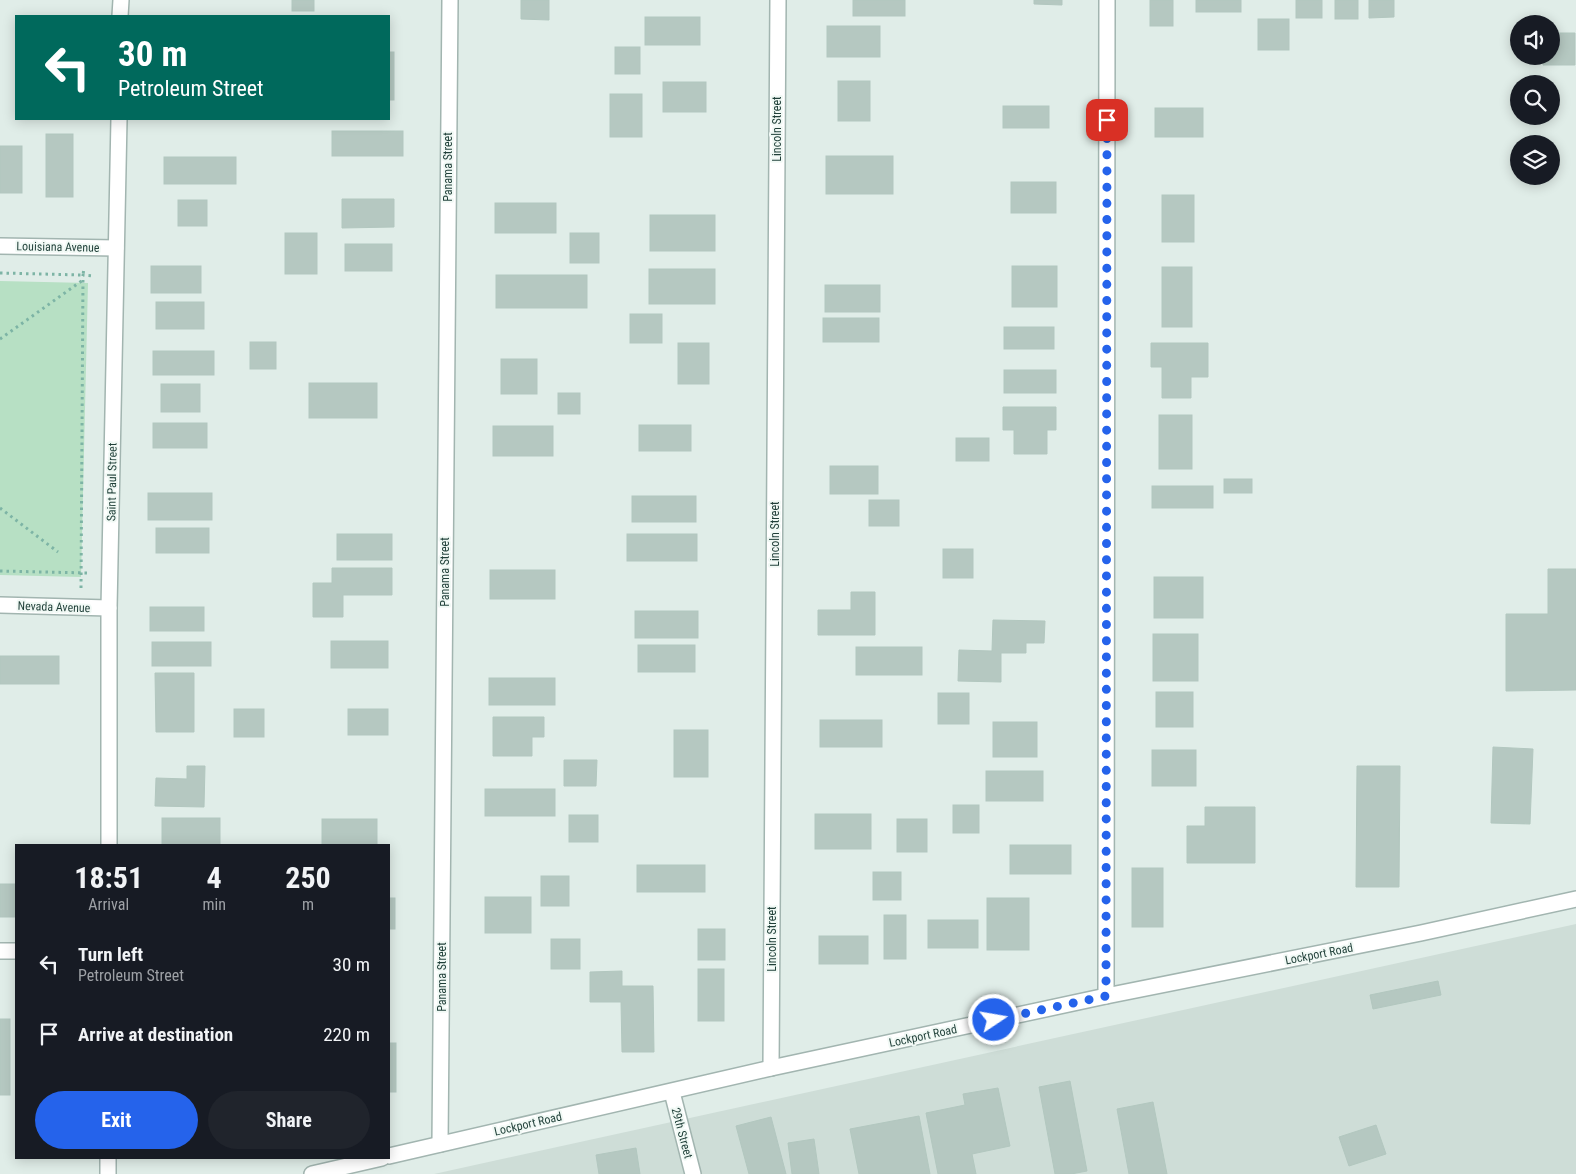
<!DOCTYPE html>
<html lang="en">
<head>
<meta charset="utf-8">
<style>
  :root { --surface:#171b24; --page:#20242c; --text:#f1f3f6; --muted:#9ea1a6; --accent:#2563eb }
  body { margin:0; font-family:"Roboto Condensed",sans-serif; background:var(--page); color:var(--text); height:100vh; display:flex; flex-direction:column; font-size:19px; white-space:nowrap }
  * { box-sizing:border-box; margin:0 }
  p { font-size:16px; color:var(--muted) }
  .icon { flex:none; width:28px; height:28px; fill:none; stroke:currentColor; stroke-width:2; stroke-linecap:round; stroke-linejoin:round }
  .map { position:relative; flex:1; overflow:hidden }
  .side { position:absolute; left:15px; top:844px; width:375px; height:315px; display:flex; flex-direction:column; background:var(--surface); border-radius:0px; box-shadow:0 2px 12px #0003 }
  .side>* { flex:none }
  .banner { position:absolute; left:15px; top:15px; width:375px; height:105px; border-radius:0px; box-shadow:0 2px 12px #0003; background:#00695c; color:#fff; overflow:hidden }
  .buttons { position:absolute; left:1510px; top:15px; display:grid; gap:10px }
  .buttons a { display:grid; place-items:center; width:50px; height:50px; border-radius:50%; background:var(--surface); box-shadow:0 2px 12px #0003; font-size:25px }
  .pin { position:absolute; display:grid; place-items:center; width:42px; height:42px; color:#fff; margin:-21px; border-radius:10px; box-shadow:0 2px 8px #0006 }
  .me { position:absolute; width:55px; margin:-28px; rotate:78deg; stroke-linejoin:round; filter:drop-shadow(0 0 4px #0008) }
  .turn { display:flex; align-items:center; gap:18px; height:105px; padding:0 20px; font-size:22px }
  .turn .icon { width:65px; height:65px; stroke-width:2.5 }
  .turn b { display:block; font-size:35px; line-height:42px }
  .eta { display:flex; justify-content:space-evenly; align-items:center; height:85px; text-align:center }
  .eta b { font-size:30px; font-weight:700; line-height:35px }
  .action { display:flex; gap:10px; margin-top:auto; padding:10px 20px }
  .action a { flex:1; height:58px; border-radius:30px; background:var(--accent); color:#fff; font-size:20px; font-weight:700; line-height:58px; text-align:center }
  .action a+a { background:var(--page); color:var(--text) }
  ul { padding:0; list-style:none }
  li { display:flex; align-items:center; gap:15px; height:70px; padding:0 20px }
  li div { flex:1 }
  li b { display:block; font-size:19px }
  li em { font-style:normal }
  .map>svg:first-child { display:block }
</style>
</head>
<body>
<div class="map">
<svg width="1576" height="1174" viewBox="0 0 1576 1174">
  <rect width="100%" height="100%" fill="#e0ede8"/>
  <!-- built -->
  <path fill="#ceddd7" d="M1576 924V1174H434Z"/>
  <!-- green -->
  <path fill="#b7e0c4" d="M0 281 88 283 81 577 0 575Z"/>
  <!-- building -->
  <g fill="#b5c8c1" stroke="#b2c7bf">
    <rect x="292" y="0" width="22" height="11"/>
    <path d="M521 0H549V20L521 19Z"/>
    <rect x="853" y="0" width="52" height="16"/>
    <path d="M1034 0H1062V5L1034 4Z"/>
    <rect x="1150" y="0" width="23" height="26"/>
    <rect x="1196" y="0" width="45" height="12"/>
    <rect x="1296" y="0" width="26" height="18"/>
    <rect x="1335" y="0" width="23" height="19"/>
    <path d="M1369 0H1394V17L1369 18Z"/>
    <rect x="645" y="17" width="55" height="28"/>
    <rect x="1258" y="19" width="31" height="31"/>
    <rect x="827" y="26" width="53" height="31"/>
    <path d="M1551 33H1575V65H1543V56H1551Z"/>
    <rect x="615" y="47" width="25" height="27"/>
    <rect x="389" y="52" width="5" height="48"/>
    <rect x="838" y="81" width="32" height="40"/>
    <rect x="663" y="82" width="43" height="30"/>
    <rect x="610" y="94" width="32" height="43"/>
    <rect x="1003" y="106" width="46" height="22"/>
    <rect x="1155" y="108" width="48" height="29"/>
    <rect x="332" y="131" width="71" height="25"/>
    <rect x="46" y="134" width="27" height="63"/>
    <rect x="0" y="146" width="22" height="47"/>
    <rect x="826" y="156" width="67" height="38"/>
    <rect x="164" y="157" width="72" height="27"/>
    <rect x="1011" y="182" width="45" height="31"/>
    <rect x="1162" y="195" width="32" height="47"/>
    <path d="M342 199H394V227L342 228Z"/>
    <rect x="178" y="200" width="29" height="26"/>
    <rect x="495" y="203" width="61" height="30"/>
    <rect x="650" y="215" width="65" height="36"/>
    <rect x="285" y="233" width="32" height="41"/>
    <rect x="570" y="233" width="29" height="30"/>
    <rect x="345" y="244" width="47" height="27"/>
    <rect x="151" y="266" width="50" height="27"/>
    <rect x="1012" y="266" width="45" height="41"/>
    <rect x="1162" y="267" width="30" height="60"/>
    <rect x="649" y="269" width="66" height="35"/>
    <rect x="496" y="275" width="91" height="33"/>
    <rect x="825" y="285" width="55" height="27"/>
    <rect x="156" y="302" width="48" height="27"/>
    <rect x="630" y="314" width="32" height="29"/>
    <rect x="823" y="318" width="56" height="24"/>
    <rect x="1004" y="327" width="50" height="22"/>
    <rect x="250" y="342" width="26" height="27"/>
    <rect x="678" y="343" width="31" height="41"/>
    <path d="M1151 343H1208V377H1191V398H1162V367H1151Z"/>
    <rect x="153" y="351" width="61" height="24"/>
    <rect x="501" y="359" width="36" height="35"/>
    <rect x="1004" y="370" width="52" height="23"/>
    <rect x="309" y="383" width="68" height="35"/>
    <rect x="161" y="384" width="39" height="28"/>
    <rect x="558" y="393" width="22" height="21"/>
    <path d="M1003 407H1056V430H1047V454H1014V430H1003Z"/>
    <rect x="1159" y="415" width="33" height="54"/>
    <rect x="153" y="423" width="54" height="25"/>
    <rect x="639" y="425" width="52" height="26"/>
    <rect x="493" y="426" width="60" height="30"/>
    <rect x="956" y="438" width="33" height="23"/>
    <rect x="830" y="466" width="48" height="28"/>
    <rect x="1224" y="479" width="28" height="14"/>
    <rect x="1152" y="486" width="61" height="22"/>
    <rect x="148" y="493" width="64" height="27"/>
    <rect x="632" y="496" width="64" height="26"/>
    <rect x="869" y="500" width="30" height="26"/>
    <rect x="156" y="528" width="53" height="25"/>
    <rect x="337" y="534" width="55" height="26"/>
    <rect x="627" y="534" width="70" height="27"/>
    <rect x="943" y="549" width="30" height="29"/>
    <path d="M332 568H392V595H343V617H313V583H332Z"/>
    <path d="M1548 569H1576V690L1506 691V614H1548Z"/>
    <rect x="490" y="570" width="65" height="29"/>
    <rect x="1154" y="577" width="49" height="41"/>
    <path d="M851 592H875V635H818V610H851Z"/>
    <rect x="150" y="607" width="54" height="24"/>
    <rect x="635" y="611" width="63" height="27"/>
    <path d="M993 620 1045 621 1044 643H1026V653H1001V682L958 681 959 650 992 651Z"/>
    <rect x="1153" y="634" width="45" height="47"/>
    <rect x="331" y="641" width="57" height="27"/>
    <rect x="152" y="642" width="59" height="24"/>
    <rect x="638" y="645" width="57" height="27"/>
    <rect x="856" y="647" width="66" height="28"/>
    <rect x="0" y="656" width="59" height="28"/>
    <path d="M155 673H194V732H156Z"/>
    <rect x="489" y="678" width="66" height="27"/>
    <rect x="1156" y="692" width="37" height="35"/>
    <rect x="938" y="693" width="31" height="31"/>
    <rect x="234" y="709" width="30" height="28"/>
    <rect x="348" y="709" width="40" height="26"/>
    <path d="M493 717H544V737H532V756H493Z"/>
    <rect x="820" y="720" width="62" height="27"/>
    <rect x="993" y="722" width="44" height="35"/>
    <rect x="674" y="730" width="34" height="47"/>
    <path d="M1493 747 1533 749 1530 824 1491 823Z"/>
    <rect x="1152" y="750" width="44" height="36"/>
    <path d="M564 760H597L596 786H564Z"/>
    <path d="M187 766H205L204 807 155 806 156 778 187 779Z"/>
    <path d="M1357 766H1400L1399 887H1356Z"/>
    <rect x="986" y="771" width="57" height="30"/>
    <rect x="485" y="789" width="70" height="27"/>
    <rect x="953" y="805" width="26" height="28"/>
    <path d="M1205 807H1255V863H1187V826H1205Z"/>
    <rect x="815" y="814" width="56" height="35"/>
    <rect x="569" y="815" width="29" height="27"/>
    <rect x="162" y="818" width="58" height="27"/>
    <rect x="322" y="819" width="55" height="26"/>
    <rect x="897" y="819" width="30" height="33"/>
    <rect x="1010" y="845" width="61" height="29"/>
    <rect x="637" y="865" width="68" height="27"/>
    <rect x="1132" y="868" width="31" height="59"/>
    <rect x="873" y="872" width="28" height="28"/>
    <rect x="541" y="876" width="28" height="30"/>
    <rect x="0" y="884" width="16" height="33"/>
    <rect x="485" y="897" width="46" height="36"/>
    <rect x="389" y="898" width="6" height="31"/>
    <rect x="987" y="898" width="42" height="52"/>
    <rect x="884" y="915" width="22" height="44"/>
    <rect x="928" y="920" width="50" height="28"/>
    <rect x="698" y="929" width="27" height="31"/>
    <rect x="819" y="936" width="49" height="28"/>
    <rect x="551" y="939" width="29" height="30"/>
    <rect x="698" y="969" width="26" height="52"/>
    <path d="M622 971V986H653L654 1052H622L621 1002H590V972Z"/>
    <path d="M1438 981 1441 995 1373 1009 1370 995Z"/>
    <rect x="0" y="1019" width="10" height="76"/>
    <rect x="389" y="1043" width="7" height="49"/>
    <path d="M1070 1081 1087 1171 1071 1174H1055L1039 1087Z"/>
    <path d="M998 1088 1010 1146 972 1154 976 1174H938L926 1113 965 1105 963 1094Z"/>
    <path d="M1153 1102 1167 1174H1129L1117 1109Z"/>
    <path d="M919 1116 930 1174H859L850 1129Z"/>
    <path d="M771 1117 786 1174H749L736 1126Z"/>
    <path d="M1376 1125 1386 1154 1349 1166 1339 1137Z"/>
    <path d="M814 1139 819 1174H792L788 1143Z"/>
    <path d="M636 1148 640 1174H599L596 1155Z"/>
  </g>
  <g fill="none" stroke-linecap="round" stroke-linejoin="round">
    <defs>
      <g id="minor">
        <path d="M120 16 121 0"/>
        <path d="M0 246 116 248"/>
        <path d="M0 605 109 608"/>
        <path d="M109 845V608L119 119"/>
        <path d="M0 951H16"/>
        <path d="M1106 996 1107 0"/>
        <path d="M771 1068 778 0"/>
        <path d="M672 1092 693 1174"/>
        <path d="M440 1144 450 0"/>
        <path d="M108 1174V1158"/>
      </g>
      <g id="tertiary">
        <path d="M389 1156 771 1068 1106 996 1421 933 1576 899"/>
        <path d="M312 1174 382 1158"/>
      </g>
    </defs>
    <!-- minor casing -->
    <use href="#minor" stroke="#a2b5b0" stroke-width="18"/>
    <!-- tertiary casing -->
    <use href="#tertiary" stroke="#a2b5b0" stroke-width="18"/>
    <!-- path -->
    <g stroke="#7db4a5" stroke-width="3" stroke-dasharray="2.5 4" stroke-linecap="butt">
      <path d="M0 273 83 275 84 268"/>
      <path d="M0 339 83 280"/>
      <path d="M0 508 58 552"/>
      <path d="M0 571 88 573"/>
      <path d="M81 588 83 275 93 276"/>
    </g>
    <!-- minor -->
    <use href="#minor" stroke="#fff" stroke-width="15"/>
    <!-- tertiary -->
    <use href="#tertiary" stroke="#fff" stroke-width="15"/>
  </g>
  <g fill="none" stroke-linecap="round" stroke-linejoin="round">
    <!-- route -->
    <path stroke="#2563eb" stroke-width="9" stroke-dasharray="0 16.2" d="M994 1020 1106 996 1107 120"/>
  </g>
  <g text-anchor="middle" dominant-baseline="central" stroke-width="4" stroke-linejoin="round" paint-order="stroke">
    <!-- street labels -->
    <g font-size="12" fill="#1f3f38" stroke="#f1f9f5">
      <text transform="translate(777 129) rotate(-90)">Lincoln Street</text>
      <text transform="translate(448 167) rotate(-90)">Panama Street</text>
      <text transform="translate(58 247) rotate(1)">Louisiana Avenue</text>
      <text transform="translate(112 482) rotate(-89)">Saint Paul Street</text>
      <text transform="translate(775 534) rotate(-90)">Lincoln Street</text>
      <text transform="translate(445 572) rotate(-90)">Panama Street</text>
      <text transform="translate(54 607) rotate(2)">Nevada Avenue</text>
      <text transform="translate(772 939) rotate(-90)">Lincoln Street</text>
      <text transform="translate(1319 954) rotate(-11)">Lockport Road</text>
      <text transform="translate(442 977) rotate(-90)">Panama Street</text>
      <text transform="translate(923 1036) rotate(-12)">Lockport Road</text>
      <text transform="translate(528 1124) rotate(-13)">Lockport Road</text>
      <text transform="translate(682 1133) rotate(75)">29th Street</text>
    </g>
  </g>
</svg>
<div class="buttons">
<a><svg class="icon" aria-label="sound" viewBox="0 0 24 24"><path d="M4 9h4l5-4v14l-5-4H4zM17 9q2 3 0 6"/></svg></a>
<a><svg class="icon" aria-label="search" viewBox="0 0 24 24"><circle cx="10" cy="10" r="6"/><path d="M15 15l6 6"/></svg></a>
<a><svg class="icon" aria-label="layers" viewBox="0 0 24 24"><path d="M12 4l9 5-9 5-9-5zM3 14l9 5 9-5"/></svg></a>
</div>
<div class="pin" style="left:1107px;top:120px;background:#d93025"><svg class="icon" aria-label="arrive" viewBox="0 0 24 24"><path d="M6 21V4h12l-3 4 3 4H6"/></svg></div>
<svg class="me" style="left:994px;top:1020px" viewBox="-20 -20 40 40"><circle r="17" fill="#2563eb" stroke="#fff" stroke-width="3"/><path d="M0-11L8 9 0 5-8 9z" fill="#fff"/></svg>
<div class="banner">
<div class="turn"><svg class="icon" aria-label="left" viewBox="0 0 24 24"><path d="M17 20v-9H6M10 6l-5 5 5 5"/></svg><div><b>30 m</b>Petroleum Street</div></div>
</div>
<section class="side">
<div class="eta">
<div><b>18:51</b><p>Arrival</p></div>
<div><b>4</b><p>min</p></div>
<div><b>250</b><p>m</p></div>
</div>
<ul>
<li><svg class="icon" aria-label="left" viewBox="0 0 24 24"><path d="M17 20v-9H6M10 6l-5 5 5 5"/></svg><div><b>Turn left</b><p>Petroleum Street</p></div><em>30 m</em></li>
<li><svg class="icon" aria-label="arrive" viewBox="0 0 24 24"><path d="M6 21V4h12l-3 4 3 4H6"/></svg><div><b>Arrive at destination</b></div><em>220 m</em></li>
</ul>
<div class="action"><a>Exit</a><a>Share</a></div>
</section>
</div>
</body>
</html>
